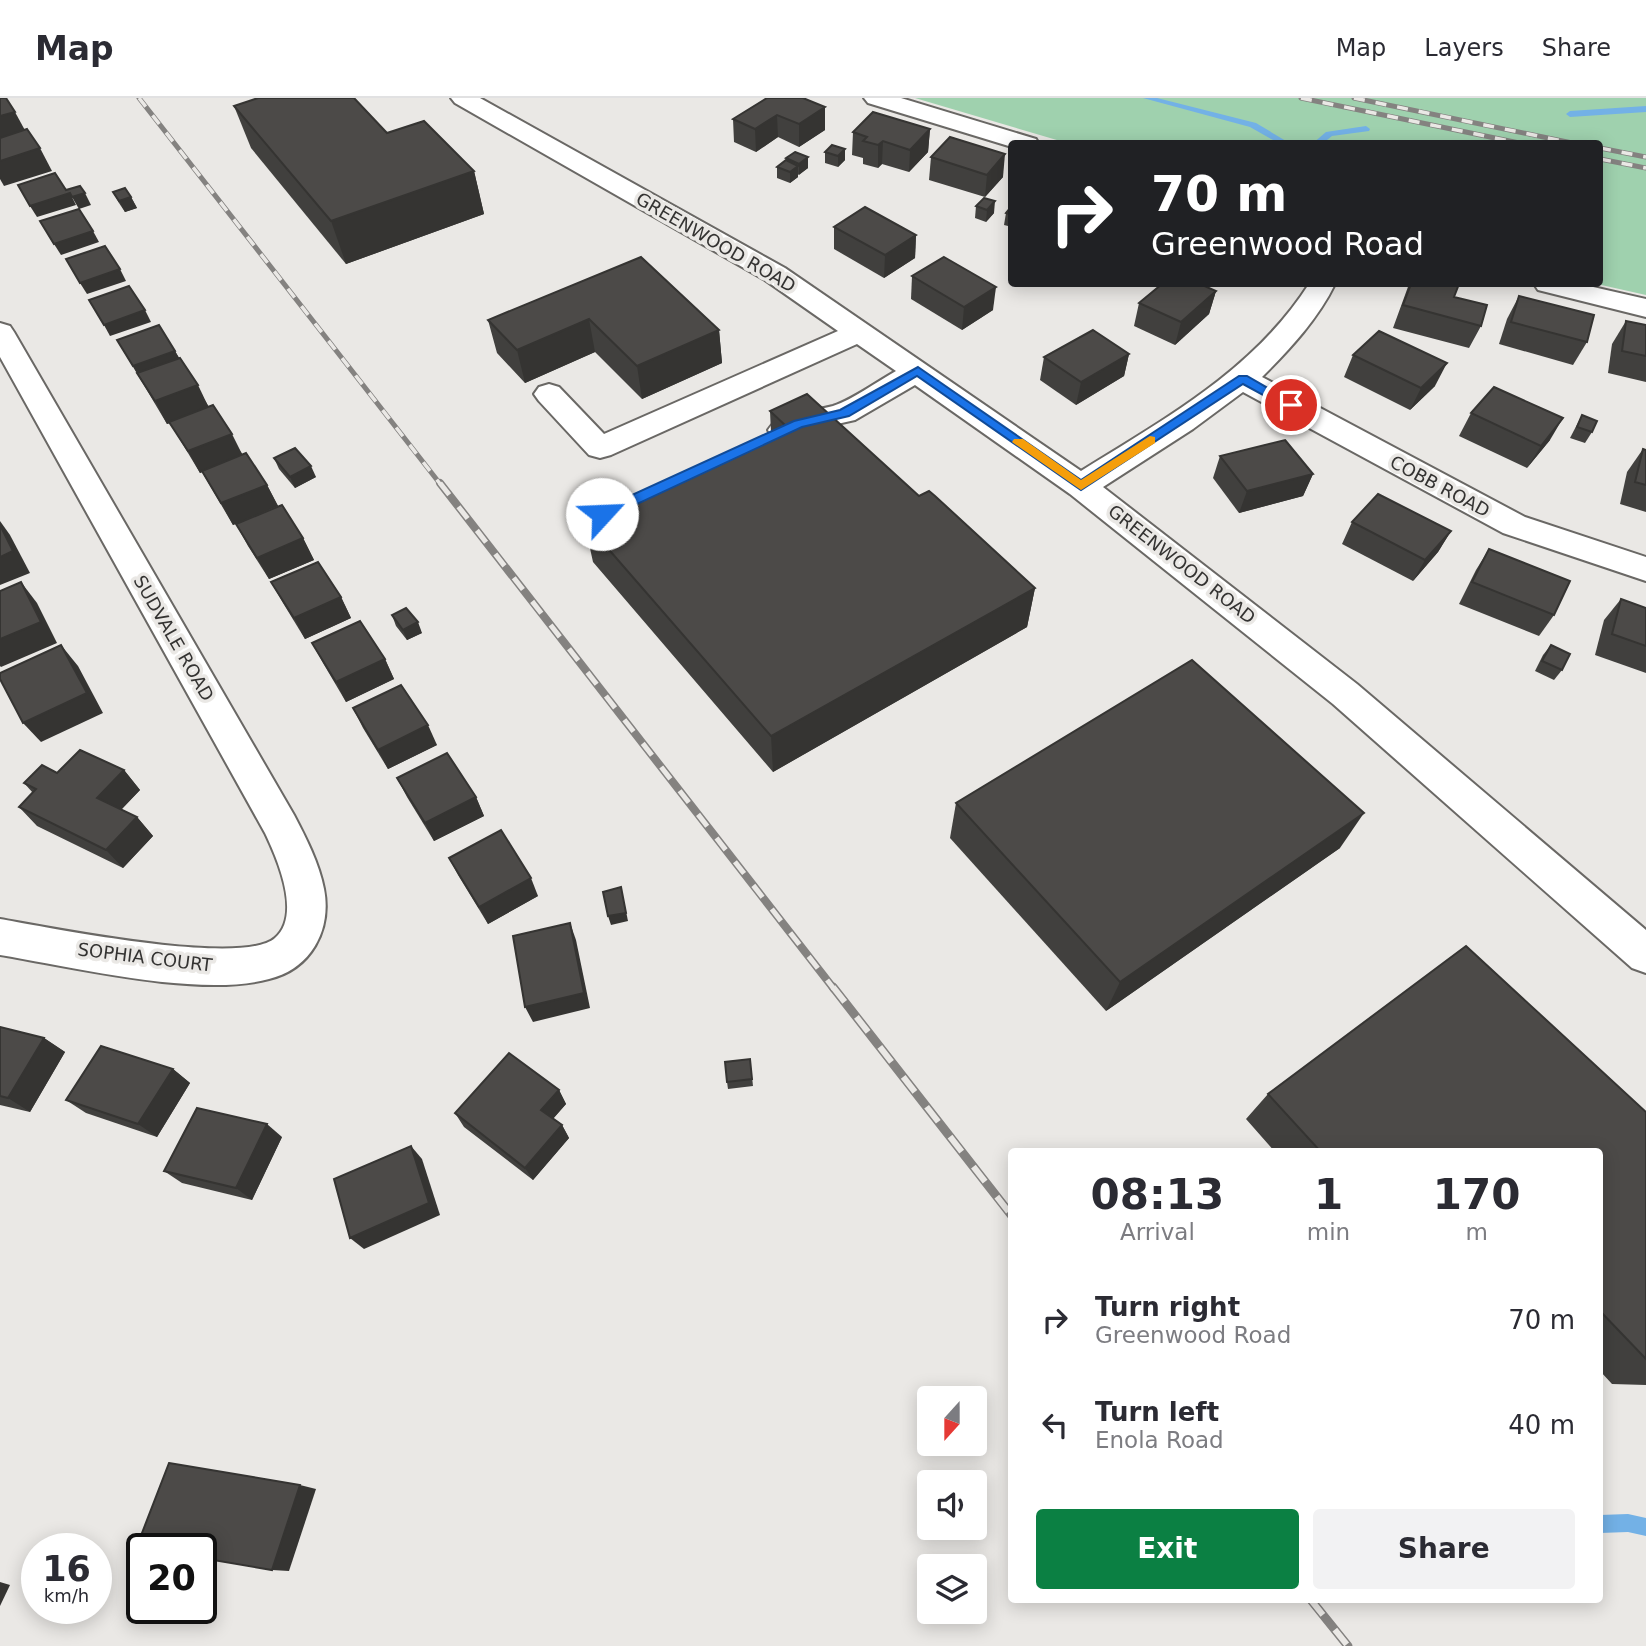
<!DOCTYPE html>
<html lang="en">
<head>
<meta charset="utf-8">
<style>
  :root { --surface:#fff; --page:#f2f2f3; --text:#2b2b33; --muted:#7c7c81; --line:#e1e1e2; --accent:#0b8043 }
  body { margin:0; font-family:"DejaVu Sans",sans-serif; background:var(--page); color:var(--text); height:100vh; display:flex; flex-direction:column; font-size:26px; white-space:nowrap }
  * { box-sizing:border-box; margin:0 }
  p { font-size:23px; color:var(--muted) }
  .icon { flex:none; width:38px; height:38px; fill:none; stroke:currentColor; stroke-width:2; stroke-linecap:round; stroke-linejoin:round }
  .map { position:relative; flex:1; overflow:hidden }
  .details { position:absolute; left:1008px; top:1050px; width:595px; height:455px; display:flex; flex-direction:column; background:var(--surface); border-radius:7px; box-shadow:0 4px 18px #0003 }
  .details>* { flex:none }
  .banner { position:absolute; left:1008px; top:42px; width:595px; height:147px; border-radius:7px; box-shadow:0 4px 18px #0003; background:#202124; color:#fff; overflow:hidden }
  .needle { width:46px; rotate:201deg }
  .buttons { position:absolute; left:917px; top:1288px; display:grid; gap:14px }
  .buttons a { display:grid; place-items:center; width:70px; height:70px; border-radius:7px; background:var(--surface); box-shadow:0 4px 18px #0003; font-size:35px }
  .speed { position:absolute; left:21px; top:1435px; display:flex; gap:14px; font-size:35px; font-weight:700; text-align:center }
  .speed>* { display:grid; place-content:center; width:91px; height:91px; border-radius:50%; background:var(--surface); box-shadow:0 4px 18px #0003; line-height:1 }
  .speed small { font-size:18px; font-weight:400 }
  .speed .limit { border:4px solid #111; border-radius:10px; background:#fff; color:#111 }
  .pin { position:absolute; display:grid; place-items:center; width:60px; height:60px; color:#fff; margin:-30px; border:4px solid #fff; border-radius:50%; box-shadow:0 2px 7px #0007 }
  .me { position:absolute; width:77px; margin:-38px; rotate:65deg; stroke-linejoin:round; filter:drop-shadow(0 0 5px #0008) }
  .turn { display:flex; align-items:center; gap:24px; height:147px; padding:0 28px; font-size:32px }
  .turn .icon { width:91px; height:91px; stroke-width:2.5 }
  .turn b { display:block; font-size:49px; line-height:60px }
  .eta { display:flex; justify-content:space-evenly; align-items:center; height:119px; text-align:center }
  .eta b { font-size:42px; font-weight:800; line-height:49px }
  .primary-button { display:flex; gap:14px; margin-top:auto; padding:14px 28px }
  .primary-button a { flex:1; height:80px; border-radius:7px; background:var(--accent); color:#fff; font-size:28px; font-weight:800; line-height:80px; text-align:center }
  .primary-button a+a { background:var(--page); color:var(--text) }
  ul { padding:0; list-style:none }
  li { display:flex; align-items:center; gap:21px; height:105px; padding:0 28px }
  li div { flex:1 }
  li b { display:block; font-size:26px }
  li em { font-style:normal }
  header { display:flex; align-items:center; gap:42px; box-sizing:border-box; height:98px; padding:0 35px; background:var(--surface); border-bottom:2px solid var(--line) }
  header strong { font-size:33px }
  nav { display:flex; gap:38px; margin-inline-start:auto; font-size:24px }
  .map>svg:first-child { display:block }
</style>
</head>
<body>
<header>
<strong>Map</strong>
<nav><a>Map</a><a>Layers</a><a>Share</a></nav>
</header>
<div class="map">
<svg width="1646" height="1548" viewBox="0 0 1646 1548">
  <rect width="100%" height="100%" fill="#eae8e5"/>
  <!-- green -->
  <path fill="#9fd1ae" d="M915 0H1646V197L1597 186H1600V46L1067 45Z"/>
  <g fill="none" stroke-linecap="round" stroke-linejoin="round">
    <!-- stream -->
    <g fill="#73b1e6" fill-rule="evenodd">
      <path d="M1143 0H1157L1256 25 1291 46H1280L1250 29Z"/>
      <path d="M1646 8V14L1570 19 1566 16 1570 13Z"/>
      <path d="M1366 28 1370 31 1369 33 1332 38 1322 46H1312L1326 34Z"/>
      <path d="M1628 1416 1646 1420V1438L1628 1434 1600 1435V1417Z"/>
    </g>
    <defs>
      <g id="minor">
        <path d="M451 0H480L785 170 1081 373C1166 320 1254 272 1309 186H1335C1318 221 1290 251 1262 279L1525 419 1646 459V483L1503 435 1243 294 1193 331 1103 389 1357 586 1646 832V875L1632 870 1333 606 1070 396 915 287 855 322 806 333 783 342 772 339 768 332C780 312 812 314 833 308 854 301 876 284 896 273L857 246 611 357 600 360 589 357 539 303 534 296 539 289 549 286 559 289 604 336 838 233 765 182 455 5Z"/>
        <path d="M864 0H901L1036 41 1039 46H1012V49L868 5Z"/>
        <path d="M1534 186H1580L1646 201V219L1538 192Z"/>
        <path d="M0 225 10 228 14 234 294 717C306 740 319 765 324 791 332 832 311 871 269 881 200 900 72 869 0 857V821C47 829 242 869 275 840 302 817 277 760 265 735L0 259Z"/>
      </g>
    </defs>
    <!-- minor casing -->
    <use href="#minor" stroke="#6a6865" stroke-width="4"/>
    <!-- minor -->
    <use href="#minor" fill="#fff" fill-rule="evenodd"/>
    <defs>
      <g id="rail-far2">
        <path d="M139 0 441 387"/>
        <path d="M1301 0 1524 46"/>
        <path d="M1354 0 1577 46"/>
        <path d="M1600 50 1646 59"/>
        <path d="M1600 61 1646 70"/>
      </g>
      <path id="rail-far1" d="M440 385 834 891"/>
      <g id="rail">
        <path d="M833 889 1012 1118"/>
        <path d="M1311 1502 1348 1548"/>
      </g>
    </defs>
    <!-- rail-far2 casing -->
    <use href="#rail-far2" stroke="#848280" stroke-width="5"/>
    <!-- rail-far1 casing -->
    <use href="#rail-far1" stroke="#848280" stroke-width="8"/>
    <!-- rail casing -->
    <use href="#rail" stroke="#848280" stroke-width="9"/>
    <!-- rail-far2 -->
    <use href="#rail-far2" stroke="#eae8e5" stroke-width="3.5" stroke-dasharray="11" stroke-linecap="butt"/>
    <!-- rail-far1 -->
    <use href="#rail-far1" stroke="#eae8e5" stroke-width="5" stroke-dasharray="15" stroke-linecap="butt"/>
    <!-- rail -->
    <use href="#rail" stroke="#eae8e5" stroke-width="6" stroke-dasharray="19" stroke-linecap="butt"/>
  </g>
  <!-- wall -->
  <g fill="#41403e">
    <path d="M767 0 825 32 799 49 778 39 756 54 734 44 733 21Z"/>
    <path d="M234 8 387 35 474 73 484 116 346 166 251 50Z"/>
    <path d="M930 31 928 54 909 74 882 66 878 70 863 66V60L852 57 853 34Z"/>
    <path d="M845 51V62L838 69 825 65V54Z"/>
    <path d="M795 54 808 70 798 77V79L790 85 777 80V69L786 63V60Z"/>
    <path d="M931 59 1003 79 985 99 929 82Z"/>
    <path d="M113 94 131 99 137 110 125 114 119 105Z"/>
    <path d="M976 108 994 115 986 124 975 120Z"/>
    <path d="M1011 109 1012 129 1004 127 1006 115Z"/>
    <path d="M834 129 916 137 915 160 884 180 834 151Z"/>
    <path d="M641 159 719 232 722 265 642 301 595 254 525 285 497 255 488 222Z"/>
    <path d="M912 178 993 212 962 232 911 201Z"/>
    <path d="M1409 186H1459L1454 199 1481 228 1469 250 1393 230Z"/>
    <path d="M1216 193 1209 216 1175 247 1134 228 1139 205Z"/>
    <path d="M1519 198 1587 244 1573 267 1499 246 1507 221Z"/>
    <path d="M1626 223 1646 227V284L1608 275 1612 246Z"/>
    <path d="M117 242 175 253 209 309 243 357 267 387 278 408 233 427 202 374 200 375 170 325 167 326Z"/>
    <path d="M1129 256 1124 278 1076 307 1040 282 1044 259Z"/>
    <path d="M1353 257 1435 288 1410 312 1344 279Z"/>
    <path d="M770 313 919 398 1035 490 1027 529 773 674 593 464 584 423 771 335Z"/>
    <path d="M1471 315 1550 342 1527 370 1459 338Z"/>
    <path d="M1582 317 1592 334 1585 345 1570 340Z"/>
    <path d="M1643 351 1646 352V414L1620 406 1627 374Z"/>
    <path d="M1220 358 1313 376 1303 398 1239 415 1213 380Z"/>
    <path d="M274 360 316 379 295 390 279 371Z"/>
    <path d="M1352 424 1451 433 1438 454 1413 483 1342 446Z"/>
    <path d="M236 426 303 440 314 462 269 481 248 448Z"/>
    <path d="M1489 451 1554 517 1539 538 1459 506 1476 472Z"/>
    <path d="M271 484 341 499 351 520 305 541 283 505Z"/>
    <path d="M1621 501 1646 510V575L1595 557 1604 522Z"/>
    <path d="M392 517 422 535 407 542 396 528Z"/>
    <path d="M312 545 385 561 394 581 346 604 323 565Z"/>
    <path d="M1551 547 1562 572 1554 582 1535 573 1543 557Z"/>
    <path d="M353 610 437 647 388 671 363 630Z"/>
    <path d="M124 672 140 692 121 712 137 719 153 738 123 770 37 728 19 709 33 695 24 685 57 675Z"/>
    <path d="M397 680 476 699 484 718 434 743 407 699Z"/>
    <path d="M956 705 1340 750 1106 913 950 740Z"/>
    <path d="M449 760 538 798 488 826 458 777Z"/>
    <path d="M0 929 44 940 65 954 30 1014 0 1007Z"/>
    <path d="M750 961 753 988 728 991 727 984Z"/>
    <path d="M173 971 190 985 157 1039 86 1015 66 1002Z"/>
    <path d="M559 992 566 1006 553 1021 562 1027 569 1040 533 1082 464 1029 455 1015Z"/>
    <path d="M1268 996 1646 1014V1287L1612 1286 1600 1273V1054H1275L1246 1021Z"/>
    <path d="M282 1039 252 1102 182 1085 164 1073Z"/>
  </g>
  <!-- shaded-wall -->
  <g fill="#353432">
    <path d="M825 9V32L799 49V26Z"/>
    <path d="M15 14 27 36 0 45V18Z"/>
    <path d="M777 17 778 39 756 54 755 31Z"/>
    <path d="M930 31 928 54 909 74 910 52Z"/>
    <path d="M883 43 882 66 878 70V47Z"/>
    <path d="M40 50 52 73 4 88 0 81V63Z"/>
    <path d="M845 51V62L838 69V58Z"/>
    <path d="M1005 56 1003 79 985 99 987 77Z"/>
    <path d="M808 59V70L799 77V66Z"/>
    <path d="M798 68V79L790 85V74Z"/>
    <path d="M474 73 484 116 346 166 331 123Z"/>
    <path d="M70 95 76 107 37 119 30 108Z"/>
    <path d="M85 95 91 107 79 111 72 99Z"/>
    <path d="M131 99 137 110 125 114 119 103Z"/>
    <path d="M995 103 994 115 986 124 987 112Z"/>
    <path d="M93 133 99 144 61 157 54 146Z"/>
    <path d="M916 137 915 160 884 180 885 157Z"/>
    <path d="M120 171 126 183 87 196 80 185Z"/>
    <path d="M996 189 993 212 962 232 964 209Z"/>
    <path d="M1216 193 1209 216 1175 247 1181 224Z"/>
    <path d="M145 212 151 224 110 238 104 227Z"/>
    <path d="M589 221 595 254 525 285 517 252Z"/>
    <path d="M719 232 722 265 642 301 637 268Z"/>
    <path d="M175 253 181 264 140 280 133 268Z"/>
    <path d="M1129 256 1124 278 1076 307 1081 284Z"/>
    <path d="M1447 265 1435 288 1410 312 1421 290Z"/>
    <path d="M198 287 209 310 167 326 155 303Z"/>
    <path d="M1563 320 1550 342 1527 370 1541 348Z"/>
    <path d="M232 336 243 358 200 375 188 353Z"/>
    <path d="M311 368 316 379 295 390 290 379Z"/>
    <path d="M1313 376 1303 398 1239 415 1247 393Z"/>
    <path d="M267 387 278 408 233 427 221 405Z"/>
    <path d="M0 423 10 437 30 475 0 487Z"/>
    <path d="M1451 433 1438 454 1413 483 1425 462Z"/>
    <path d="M303 440 314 462 269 481 257 460Z"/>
    <path d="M21 484 37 505 57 545 1 569 0 568V541Z"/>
    <path d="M1035 490 1027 529 773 674 771 638Z"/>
    <path d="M341 499 351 520 305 541 294 520Z"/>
    <path d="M418 524 422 535 407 542 403 532Z"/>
    <path d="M61 547 78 568 103 615 41 644 23 625Z"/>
    <path d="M385 561 394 581 346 604 336 584Z"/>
    <path d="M428 627 437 647 388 671 378 652Z"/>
    <path d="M124 672 140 692 114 719 97 700Z"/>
    <path d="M476 699 484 718 434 743 425 725Z"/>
    <path d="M1364 715 1340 750 1106 913 1120 884Z"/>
    <path d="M137 719 153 738 123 770 106 752Z"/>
    <path d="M531 780 538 798 488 826 479 809Z"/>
    <path d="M621 789 628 823 611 827 608 818Z"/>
    <path d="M570 825 576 842 590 910 533 924 525 909Z"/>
    <path d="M44 940 65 954 30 1014 8 1000Z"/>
    <path d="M173 971 190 985 157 1039 138 1026Z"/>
    <path d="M559 992 566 1006 549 1025 541 1012Z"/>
    <path d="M267 1026 282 1039 252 1102 236 1090Z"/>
    <path d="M562 1027 569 1040 533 1082 525 1070Z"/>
    <path d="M411 1048 422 1061 440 1117 364 1151 350 1140Z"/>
    <path d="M300 1387 316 1391 289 1473 272 1472Z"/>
    <path d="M0 1484 10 1487 0 1508Z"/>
  </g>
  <!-- building -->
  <g fill="#4c4a48" stroke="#353432" stroke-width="2">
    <path d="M0 0H6L15 14 0 18Z"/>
    <path d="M258 0H354L387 35 424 23 474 73 331 123 234 8Z"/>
    <path d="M767 0H803L825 9 799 26 777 17 755 31 733 21Z"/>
    <path d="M873 14 930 31 910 52 883 43 878 47 863 43 867 39 853 34Z"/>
    <path d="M27 31 40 50 0 63V40Z"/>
    <path d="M950 39 1005 56 987 77 931 59Z"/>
    <path d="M832 47 845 51 838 58 825 54Z"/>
    <path d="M795 54 808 59 799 66 786 60Z"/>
    <path d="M786 62 798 68 790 74 777 69Z"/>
    <path d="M55 75 66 92 80 88 85 95 72 99 70 95 30 108 18 87Z"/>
    <path d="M125 90 131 99 119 103 113 94Z"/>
    <path d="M984 100 995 103 987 112 976 108Z"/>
    <path d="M865 109 916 137 885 157 834 129Z"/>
    <path d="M1011 109 1012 117 1006 115Z"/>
    <path d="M79 111 93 133 54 146 40 123Z"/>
    <path d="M105 148 120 171 80 185 66 161Z"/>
    <path d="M641 159 719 232 637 268 589 221 517 252 488 222Z"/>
    <path d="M944 159 996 189 964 209 912 178Z"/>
    <path d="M1162 186H1200L1216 193 1181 224 1139 205Z"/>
    <path d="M1411 186H1459L1454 199 1487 207 1481 228 1403 207Z"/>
    <path d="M129 188 145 212 104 227 89 202Z"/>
    <path d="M1519 198 1594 217 1587 244 1511 224Z"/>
    <path d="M1626 223 1646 227V258L1622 253Z"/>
    <path d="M159 227 175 253 133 268 117 242Z"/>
    <path d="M1093 232 1129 256 1081 284 1044 259Z"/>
    <path d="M1379 233 1447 265 1421 290 1353 257Z"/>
    <path d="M180 260 198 287 155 303 137 275Z"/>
    <path d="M1494 289 1563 320 1541 348 1471 315Z"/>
    <path d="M807 296 919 398 929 393 935 398 1035 490 771 638 584 423 786 328 770 313Z"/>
    <path d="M213 307 232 336 188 353 169 324Z"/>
    <path d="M1582 317 1597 323 1592 334 1577 329Z"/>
    <path d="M1285 342 1313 376 1247 393 1220 358Z"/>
    <path d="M295 350 311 368 290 379 274 360Z"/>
    <path d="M1643 351 1646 352V387L1635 384Z"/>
    <path d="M246 355 267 387 221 405 202 373Z"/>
    <path d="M1378 396 1451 433 1425 462 1352 424Z"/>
    <path d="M282 407 303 440 257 460 236 426Z"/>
    <path d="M0 427 13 453 0 459Z"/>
    <path d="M1489 451 1570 483 1554 517 1472 484Z"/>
    <path d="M318 464 341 499 294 520 271 484Z"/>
    <path d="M21 484 41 524 0 541V493Z"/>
    <path d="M1621 501 1646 510V548L1612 536Z"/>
    <path d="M406 510 418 524 403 532 392 517Z"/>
    <path d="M360 523 385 561 336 584 312 545Z"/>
    <path d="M61 547 87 595 23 625 0 581V575Z"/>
    <path d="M1551 547 1570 556 1562 572 1542 563Z"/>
    <path d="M1192 562 1364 715 1120 884 956 705Z"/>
    <path d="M401 587 428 627 378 652 353 610Z"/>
    <path d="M80 652 124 672 97 700 137 719 106 752 19 709 36 691 24 685 42 667 57 675Z"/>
    <path d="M447 655 476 699 425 725 397 680Z"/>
    <path d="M501 732 531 780 479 809 449 760Z"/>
    <path d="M621 789 626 815 608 818 603 794Z"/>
    <path d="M570 825 584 895 525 909 513 838Z"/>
    <path d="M1466 848 1646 1014V1261L1600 1213V1054H1321L1268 996Z"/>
    <path d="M0 929 44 940 8 1000 0 998Z"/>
    <path d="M101 948 173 971 138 1026 66 1002Z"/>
    <path d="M509 955 559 992 541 1012 562 1027 525 1070 455 1015Z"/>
    <path d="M750 961 752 981 727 984 725 964Z"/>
    <path d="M197 1010 267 1026 236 1090 164 1073Z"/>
    <path d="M411 1048 429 1105 350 1140 334 1081Z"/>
    <path d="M169 1365 300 1387 272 1472 201 1460V1451H152L137 1448Z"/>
  </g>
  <!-- route -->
  <path fill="#1a73e8" stroke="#114b97" stroke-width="2" d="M918 269 1081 382 1239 278H1247L1297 307 1296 310H1287L1243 286 1081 392 917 278 849 318 802 329 607 420H597L595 416 597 413 794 323 840 312Z"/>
  <!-- slow -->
  <path fill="#f59e0b" d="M1150 338 1155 339V345L1081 392 1012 344 1014 341H1023L1081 382Z"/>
  <g text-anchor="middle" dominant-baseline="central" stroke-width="7" stroke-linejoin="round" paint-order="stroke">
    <!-- street labels -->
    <g font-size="18" fill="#343332" stroke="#eae8e5">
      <text transform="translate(716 144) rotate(30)">GREENWOOD ROAD</text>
      <text transform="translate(1440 388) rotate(28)">COBB ROAD</text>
      <text transform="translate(1182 466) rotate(38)">GREENWOOD ROAD</text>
      <text transform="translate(174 540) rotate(60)">SUDVALE ROAD</text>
      <text transform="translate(145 859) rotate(7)">SOPHIA COURT</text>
    </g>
  </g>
</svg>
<div class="buttons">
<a><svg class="needle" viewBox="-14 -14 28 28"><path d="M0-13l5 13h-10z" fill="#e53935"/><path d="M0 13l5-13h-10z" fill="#7c7c81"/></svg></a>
<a><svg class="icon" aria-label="sound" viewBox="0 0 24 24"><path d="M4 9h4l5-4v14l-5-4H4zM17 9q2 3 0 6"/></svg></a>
<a><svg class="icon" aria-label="layers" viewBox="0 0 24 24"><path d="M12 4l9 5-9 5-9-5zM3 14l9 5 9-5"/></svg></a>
</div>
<div class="speed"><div>16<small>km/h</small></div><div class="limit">20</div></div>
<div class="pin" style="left:1291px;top:307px;background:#d93025"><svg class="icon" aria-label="arrive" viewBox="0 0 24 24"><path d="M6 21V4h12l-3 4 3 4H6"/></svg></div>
<svg class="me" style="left:602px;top:416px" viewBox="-20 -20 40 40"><circle r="19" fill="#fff"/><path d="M0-13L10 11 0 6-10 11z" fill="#1a73e8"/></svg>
<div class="banner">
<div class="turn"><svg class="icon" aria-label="right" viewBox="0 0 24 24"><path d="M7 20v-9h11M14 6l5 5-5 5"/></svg><div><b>70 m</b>Greenwood Road</div></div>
</div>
<section class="details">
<div class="eta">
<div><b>08:13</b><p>Arrival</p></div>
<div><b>1</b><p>min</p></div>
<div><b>170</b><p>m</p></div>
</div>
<ul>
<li><svg class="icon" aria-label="right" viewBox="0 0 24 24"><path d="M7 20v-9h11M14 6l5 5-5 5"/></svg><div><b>Turn right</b><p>Greenwood Road</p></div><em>70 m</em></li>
<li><svg class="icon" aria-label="left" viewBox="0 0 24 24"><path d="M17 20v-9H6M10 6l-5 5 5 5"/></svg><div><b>Turn left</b><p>Enola Road</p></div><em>40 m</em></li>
</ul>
<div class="primary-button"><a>Exit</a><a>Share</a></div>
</section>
</div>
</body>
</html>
